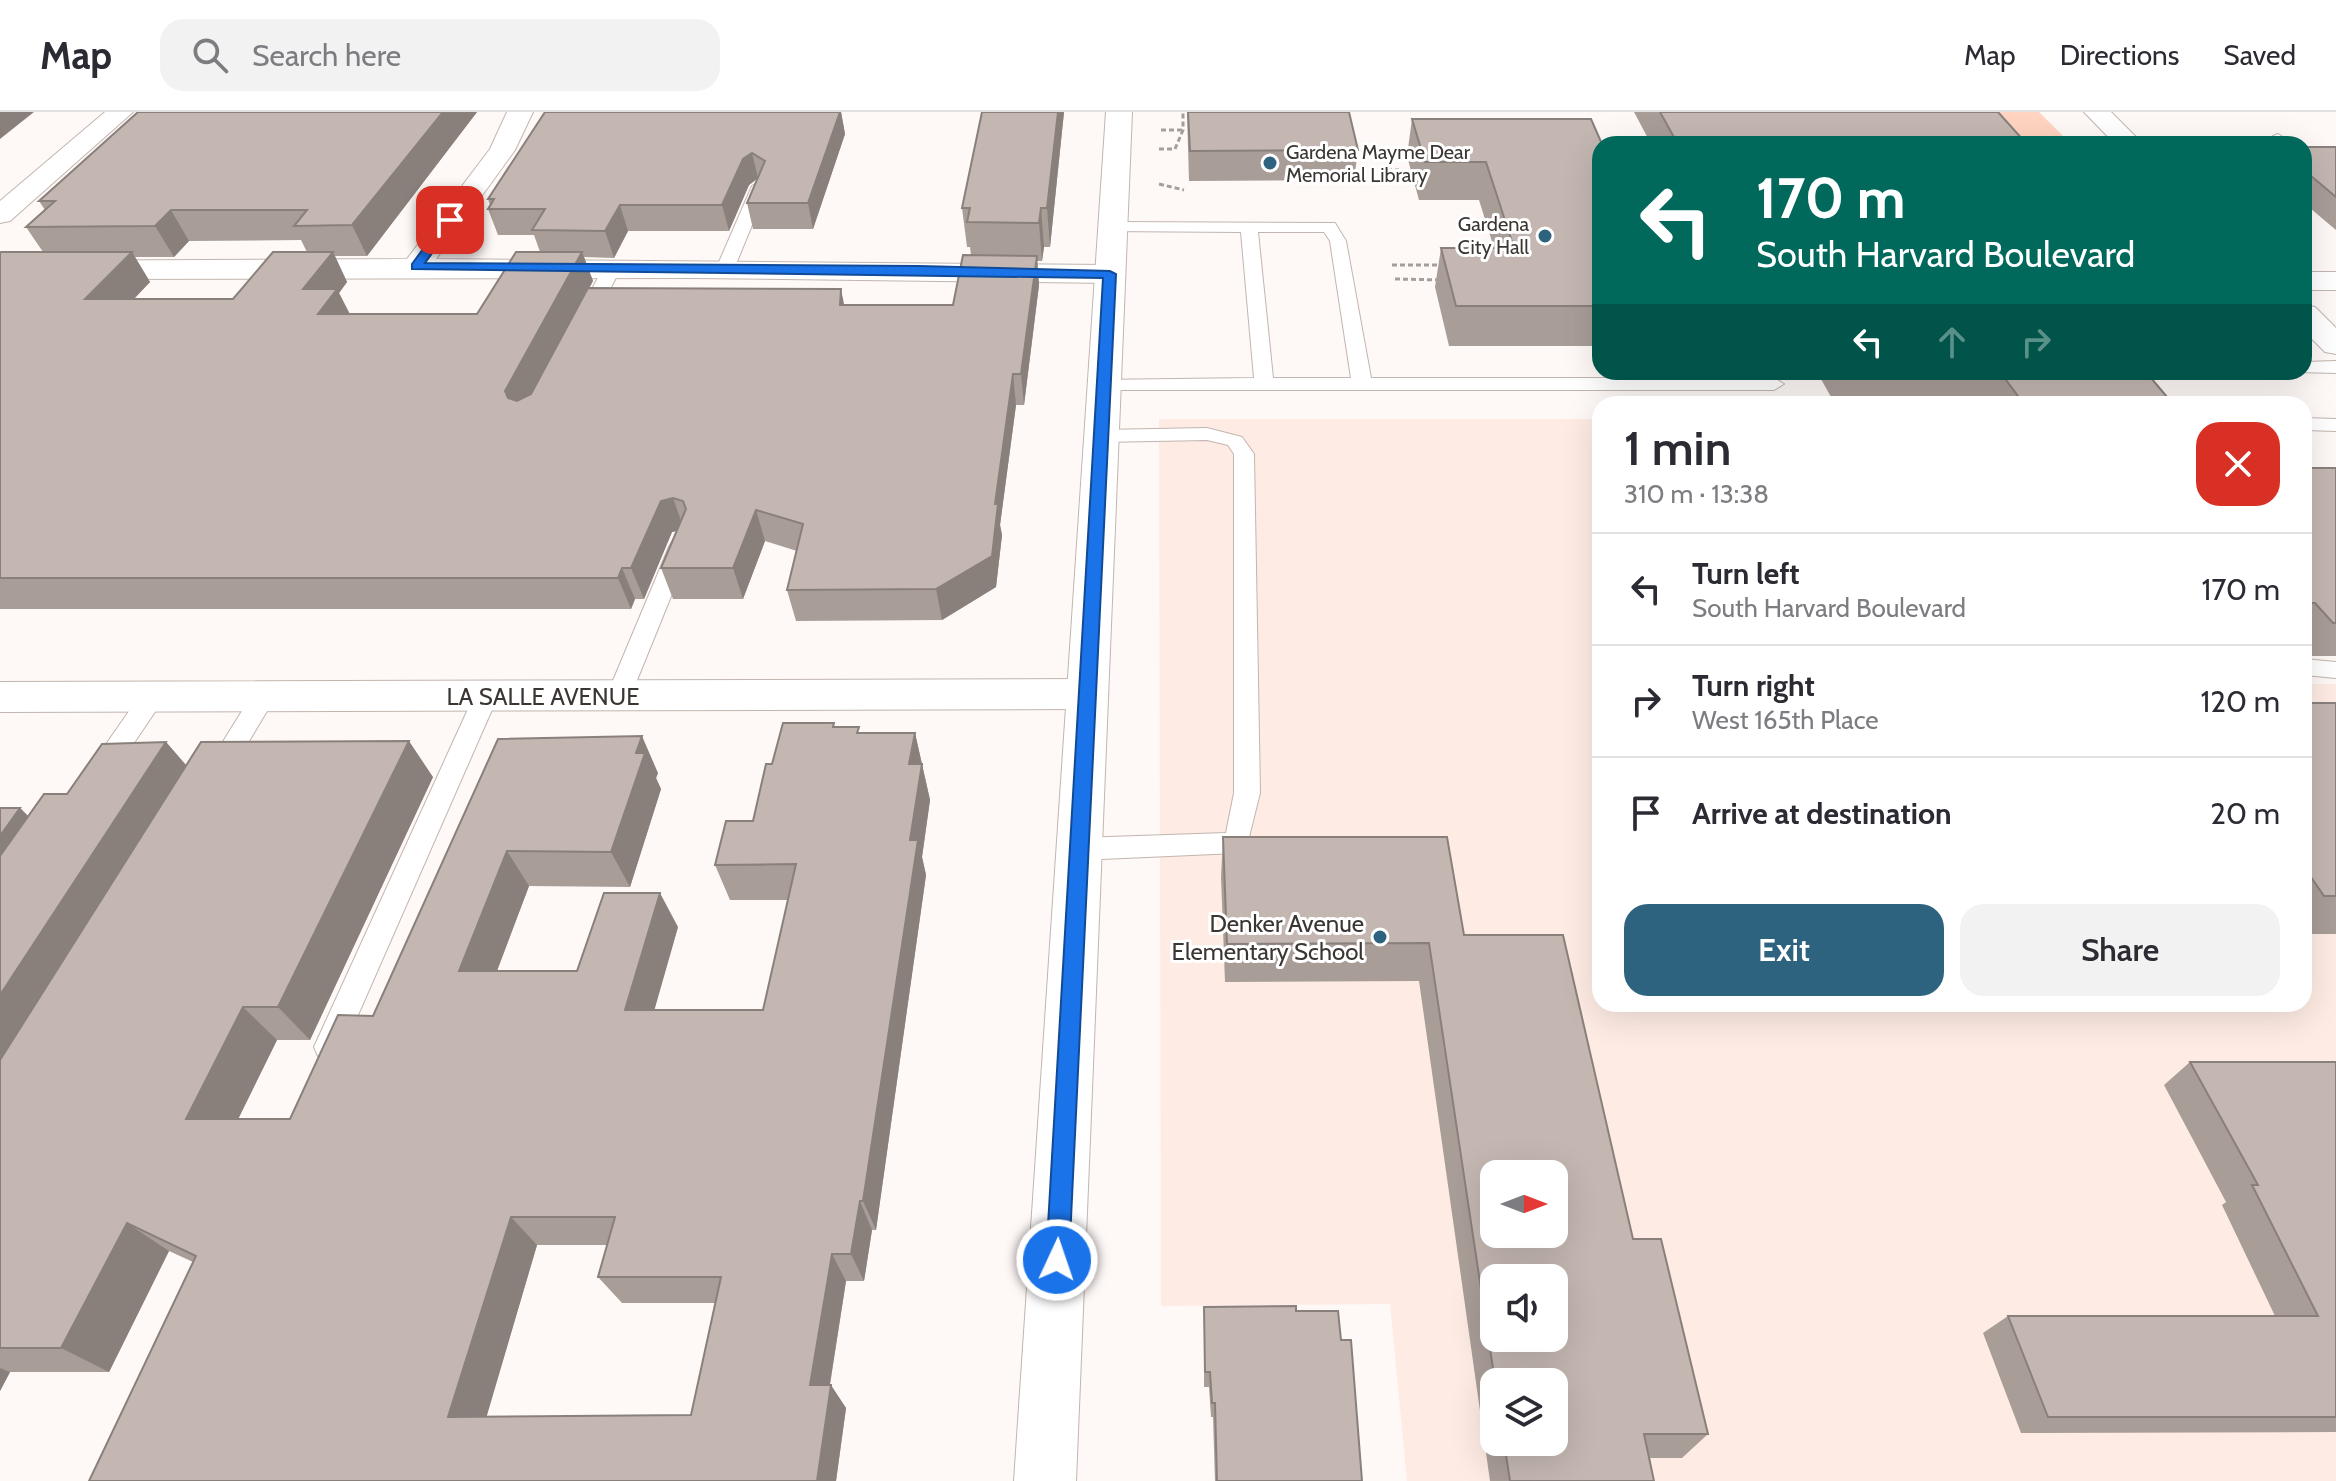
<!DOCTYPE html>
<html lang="en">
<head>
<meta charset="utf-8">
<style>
  :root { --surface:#fff; --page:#f2f2f3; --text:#2b2b33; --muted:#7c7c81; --line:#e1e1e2; --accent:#2d637e }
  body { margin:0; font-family:Cabin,sans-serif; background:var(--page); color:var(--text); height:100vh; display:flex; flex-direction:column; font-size:30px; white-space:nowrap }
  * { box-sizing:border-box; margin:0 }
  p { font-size:26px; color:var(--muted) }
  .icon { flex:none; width:44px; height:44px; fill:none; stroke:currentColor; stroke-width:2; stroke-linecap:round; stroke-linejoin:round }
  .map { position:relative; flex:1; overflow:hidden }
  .drawer { position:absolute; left:1592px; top:284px; width:720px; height:616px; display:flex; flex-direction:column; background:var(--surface); border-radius:24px; box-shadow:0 8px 32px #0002 }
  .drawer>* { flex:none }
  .guide { position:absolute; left:1592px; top:24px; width:720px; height:244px; border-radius:24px; box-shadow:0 8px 32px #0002; background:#00695c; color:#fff; overflow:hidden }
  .needle { width:52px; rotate:90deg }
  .buttons { position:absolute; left:1480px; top:1048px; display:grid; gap:16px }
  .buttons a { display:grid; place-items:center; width:88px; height:88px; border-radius:16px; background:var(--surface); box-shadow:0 8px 32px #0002; font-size:40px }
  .pin { position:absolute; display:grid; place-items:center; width:68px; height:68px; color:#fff; margin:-34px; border-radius:16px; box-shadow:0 4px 12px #0006 }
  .me { position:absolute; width:88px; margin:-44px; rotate:3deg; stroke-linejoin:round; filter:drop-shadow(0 0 6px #0008) }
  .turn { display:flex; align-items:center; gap:28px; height:168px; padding:0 32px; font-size:36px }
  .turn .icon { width:104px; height:104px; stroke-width:2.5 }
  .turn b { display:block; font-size:56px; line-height:68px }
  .lanes { display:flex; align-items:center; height:76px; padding:0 32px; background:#0003; justify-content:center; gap:40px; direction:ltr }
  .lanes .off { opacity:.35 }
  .round { display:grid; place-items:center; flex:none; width:84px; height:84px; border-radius:24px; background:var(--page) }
  .headline { display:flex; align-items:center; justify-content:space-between; height:136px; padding:0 32px }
  h1 { font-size:48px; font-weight:600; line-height:60px }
  .cta { display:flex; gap:16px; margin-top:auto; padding:16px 32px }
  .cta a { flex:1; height:92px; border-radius:24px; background:var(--accent); color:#fff; font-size:32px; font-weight:600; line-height:92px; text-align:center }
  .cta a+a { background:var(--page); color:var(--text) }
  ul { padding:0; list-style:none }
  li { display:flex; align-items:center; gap:24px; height:112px; padding:0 32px; border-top:2px solid var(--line) }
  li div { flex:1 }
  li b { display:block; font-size:30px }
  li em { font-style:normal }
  header { display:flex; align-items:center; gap:48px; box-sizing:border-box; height:112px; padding:0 40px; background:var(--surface); border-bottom:2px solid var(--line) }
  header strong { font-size:38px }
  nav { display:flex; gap:44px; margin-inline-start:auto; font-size:28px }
  .search { width:560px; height:72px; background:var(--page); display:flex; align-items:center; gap:20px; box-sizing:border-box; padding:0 28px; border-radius:24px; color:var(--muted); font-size:30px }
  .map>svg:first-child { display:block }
</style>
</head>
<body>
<header>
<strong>Map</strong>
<div class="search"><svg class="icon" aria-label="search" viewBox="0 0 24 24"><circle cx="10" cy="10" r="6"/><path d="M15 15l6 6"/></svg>Search here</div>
<nav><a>Map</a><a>Directions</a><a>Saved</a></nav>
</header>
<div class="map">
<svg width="2336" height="1369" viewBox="0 0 2336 1369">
  <rect width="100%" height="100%" fill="#fef8f6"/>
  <!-- built -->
  <path fill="#feece4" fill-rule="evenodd" d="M1159 307H1600V892H2304V572H2336V1369H1407L1390 1192 1161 1194ZM1494 1062H1554V1122H1494ZM1494 1166H1554V1226H1494ZM1494 1270H1554V1330H1494Z"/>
  <!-- green -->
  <path fill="#ffd4c1" d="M1967 0H2039L2071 32H2026Z"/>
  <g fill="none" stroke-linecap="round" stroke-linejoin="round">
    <defs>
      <g id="lane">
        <path d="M2278 22 2286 27 2283 32H2267L2273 24Z"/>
        <path d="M760 69 768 74 734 157 731 161H719L716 157 752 74Z"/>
        <path d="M1112 110 1335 111 1346 129 1371 266H1774L1784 272 1774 278H1104L1097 276 1094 272 1097 268 1254 266 1241 120 1106 119 1104 115ZM1258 120H1324L1330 129 1351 266H1273Z"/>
        <path d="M612 151 621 156 595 206 586 211 580 210 577 206 603 156Z"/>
        <path d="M2336 249V261L2297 260H2304V250Z"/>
        <path d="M2304 306 2336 307V319L2304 318Z"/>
        <path d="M1207 316 1242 325 1254 342 1260 681 1246 737 1237 741 1079 748 1070 745 1066 737 1070 729 1079 726 1226 721 1234 681V342L1228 333 1207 328 1101 330 1091 324 1101 318Z"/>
        <path d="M680 428 688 430 691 435 631 583 628 589 619 592 610 589 607 583 669 435 672 430Z"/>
        <path d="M2304 547 2336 550V566L2304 563Z"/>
        <path d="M264 575 273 578 276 584 227 666 218 669 209 666 205 659 209 652 255 578Z"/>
        <path d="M486 575 495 578 498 584 344 935 340 944 329 948 318 944 314 935 474 584 477 578Z"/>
        <path d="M152 576 161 579 164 585 161 591 111 665 102 668 93 665 89 658 93 651 143 579Z"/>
      </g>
      <g id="street">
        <path d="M507 0H533L515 38 436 147 1110 153 1120 156 1125 162 1120 168 1110 171 694 166 0 167V149L407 147 490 37Z"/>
        <rect x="2304" y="160" width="32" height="18"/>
        <path d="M1087 567 1102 572 1108 582 1102 592 1087 597 0 600V570Z"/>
      </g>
      <g id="secondary">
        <path d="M105 0H133L10 109 0 111V89Z"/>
        <path d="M1106 0H1132L1076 1369H1014Z"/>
        <path d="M2084 0H2111L2143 32H2115Z"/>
        <path d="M2304 193 2315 195 2336 216V242L2325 240 2304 219Z"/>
      </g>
    </defs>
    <!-- lane casing -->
    <use href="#lane" stroke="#c2b5af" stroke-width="2"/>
    <!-- street casing -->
    <use href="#street" stroke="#c2b5af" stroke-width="2"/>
    <!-- secondary casing -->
    <use href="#secondary" stroke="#c2b5af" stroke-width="2"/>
    <!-- path -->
    <g stroke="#a49f9c" stroke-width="3" stroke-dasharray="5 3" stroke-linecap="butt">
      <path d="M1161 18H1183"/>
      <path d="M2026 32 2022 28 2068 29"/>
      <path d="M1159 37H1175L1183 18V0"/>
      <path d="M1371 58H1399"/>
      <path d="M1159 72 1184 78"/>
      <path d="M1392 153H1444"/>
      <path d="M1395 167 1442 168"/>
    </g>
    <!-- lane -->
    <use href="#lane" fill="#fff" fill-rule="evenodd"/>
    <!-- street -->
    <use href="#street" fill="#fff" fill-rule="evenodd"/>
    <!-- secondary -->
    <use href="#secondary" fill="#fff" fill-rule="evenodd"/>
  </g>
  <!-- wall -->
  <g fill="#a99d98" fill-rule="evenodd">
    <path d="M477 0 367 144H335L347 170 339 181 350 202H477L540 140 534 123H498L488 97 490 93 488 87 545 0H841L845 22 813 117H753L747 91 757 67 749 73 729 119H628L614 146 584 145 593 169 589 176 844 193H953L971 143 970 135H967L962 96 1064 0 1050 135H1044L1042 149H1037L1039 173 1024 293H1016L1000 413 1002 423 996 475 942 508 796 509 787 478 797 439 765 429 743 487H673L661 456 677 419 672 420 644 487H635L631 497H0V141L43 140 26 115 45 98 39 89ZM301 128 307 140 233 187H134L150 170 135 145H174L189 129Z"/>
    <path d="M1187 0H1349L1358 38 1354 68 1189 69Z"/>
    <path d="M1634 0H1998L2025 30 2024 32H1651Z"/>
    <path d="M1412 7 1600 32V234H1449L1435 175 1441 136H1494L1479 88H1419L1407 44Z"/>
    <path d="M2304 35H2336V118L2304 91Z"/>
    <path d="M1817 260H2146L2173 292H1835Z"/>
    <rect x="2304" y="356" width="32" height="188"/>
    <rect x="2304" y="591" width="32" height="231"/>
    <path d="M834 615 860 621H915L930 688 922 745 926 763 876 1118H872L864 1169H846L830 1273 846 1296 836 1369H89L193 1150 169 1139 109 1260H10L0 1279V696H20L28 704 67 682 166 630 186 653 433 665 310 928H277L238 1007H290L373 904 498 627 658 661 656 666 661 677 630 775 529 774 497 859H577L678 815 654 898H763L788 788H730L715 753 753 709 772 652ZM537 1133H607L598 1165 622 1191H715L691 1303 486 1305Z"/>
    <path d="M1223 725 1464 823 1633 1127 1708 1322 1682 1346H1650L1654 1369H1490L1419 869 1225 870 1221 765ZM1494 1270H1554V1330H1494Z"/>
    <path d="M2190 950H2336V1320L2021 1321 1983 1221 2008 1204H2275L2222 1093 2226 1090 2164 973Z"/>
    <path d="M1204 1195 1296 1199 1341 1228 1362 1369H1215L1213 1305H1211L1209 1275H1204Z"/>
  </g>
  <!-- shaded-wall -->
  <g fill="#89807c">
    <path d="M0 0H34L0 27Z"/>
    <path d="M443 0H477L367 144 352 113Z"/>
    <path d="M840 0H841L845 22 813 117 808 91Z"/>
    <path d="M1058 0H1064L1050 135 1047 96Z"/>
    <path d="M752 41 758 66 749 73 729 119 722 93 743 47Z"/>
    <path d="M620 93 628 119 614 146 605 119Z"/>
    <path d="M1041 96 1044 135 1042 149 1039 111Z"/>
    <path d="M171 98 189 129 174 145 155 114Z"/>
    <path d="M132 140 150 170 105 217 85 187Z"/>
    <path d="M333 140 347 170 339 181 352 207 334 232 303 177Z"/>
    <path d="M582 140 593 169 518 310 505 279Z"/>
    <path d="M1037 144 1039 173 1024 293 1021 262Z"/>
    <path d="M841 177 847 207 840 193Z"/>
    <path d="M1013 262 1016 293 1000 413 1002 423 996 475 942 508 936 477 995 392Z"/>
    <path d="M673 386 684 417 672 420 644 487 631 456 661 389Z"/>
    <path d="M756 398 765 429 743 487 733 456Z"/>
    <path d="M622 456 635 487 631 497 618 466Z"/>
    <path d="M915 621 930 688 922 745 926 763 876 1118 863 1089 910 728 909 652Z"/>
    <path d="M642 624 658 661 656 666 661 677 630 775 611 740 636 641Z"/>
    <path d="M409 629 433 665 310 928 278 895Z"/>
    <path d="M166 630 197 666 0 985V883Z"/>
    <path d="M20 696 43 719 0 781V724Z"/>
    <path d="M507 739 529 774 484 893 459 859Z"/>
    <path d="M660 781 678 815 645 931 625 898Z"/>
    <path d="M243 895 277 928 223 1038 186 1007Z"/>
    <path d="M860 1089 872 1118 864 1169 851 1142Z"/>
    <path d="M511 1105 537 1133 480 1327 448 1305Z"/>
    <path d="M127 1111 169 1139 109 1260 61 1236Z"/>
    <path d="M832 1142 846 1169 826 1296 810 1273Z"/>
    <path d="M0 1256 10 1260 0 1279Z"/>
    <path d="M831 1273 846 1296 836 1369H817Z"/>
  </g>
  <!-- building -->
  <g fill="#c4b7b1" stroke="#89807c" stroke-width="2" fill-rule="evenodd">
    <path d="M138 0H443L352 113 294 114 307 98H171L155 114 26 115 55 89H39Z"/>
    <path d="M545 0H840L808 91H747L765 49 752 41 743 47 722 93H620L605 119 532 118 545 97H488L494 87H488Z"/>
    <path d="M982 0H1058L1047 96H1041L1039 111 967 110 970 96H962Z"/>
    <path d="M1188 0H1349L1358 38 1190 39Z"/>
    <path d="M1660 0H1998L2025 30 1675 27Z"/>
    <path d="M1412 7H1591L1602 32H1600V194H1456L1441 136H1514L1486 50H1425Z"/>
    <path d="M2304 35H2336V85L2304 58Z"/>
    <path d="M1 140H132L85 187H233L273 140H333L303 177H337L318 202H477L516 140H582L505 279 508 286 517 289 531 282 588 176 841 177 840 193H953L963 143 1037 144 1021 262H1013L995 392H998L992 444 936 477 787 478 803 412 756 398 733 456H661L686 397 683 389 673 386 661 389 631 456H622L618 466H0V141Z"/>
    <path d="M1873 260H2146L2173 292H2024L2003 264 1876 265Z"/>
    <path d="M2304 356H2336V511H2333L2315 491H2307L2304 487Z"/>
    <path d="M2304 591H2336V784H2324L2304 755Z"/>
    <path d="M783 611H834L833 615H859L857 621H915L909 652H922L910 728H918L863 1089H860L851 1142H832L810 1273H831L817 1369H89L196 1144 127 1111 61 1236H0V948L201 630 409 629 278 895H243L186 1007H290L338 903 373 904 498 627 642 624 636 641H645L611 740 507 739 459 859H577L604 781H660L625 898H763L796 752 715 753 726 709H753L766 652H772ZM511 1105H615L598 1165H721L691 1303 448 1305Z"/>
    <path d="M166 630 0 883V744L44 682H67L102 632Z"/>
    <path d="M0 696H20L0 724Z"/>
    <path d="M1223 725H1447L1464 823H1563L1633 1127H1661L1708 1322H1644L1654 1369H1510L1504 1330H1554V1270H1495L1429 831 1227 832ZM1494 1062H1554V1122H1494ZM1494 1166H1554V1226H1494Z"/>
    <path d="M2190 950H2336V1305H2048L2008 1204H2318L2252 1073H2258Z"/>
    <path d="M1296 1194V1199H1338L1341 1228H1351L1362 1369H1217L1215 1291H1212L1210 1260H1205L1204 1195Z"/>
  </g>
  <!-- route -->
  <path fill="#1a73e8" stroke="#114b97" stroke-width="2" d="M450 105 456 108 425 151 919 154 1110 159 1116 162 1069 1148 1066 1156 1057 1160 1049 1156 1046 1148 1103 166 412 157V152L446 106Z"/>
  <!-- markers -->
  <g fill="#2d637e" stroke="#fff" stroke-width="3">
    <circle cx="1270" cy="51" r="8"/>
    <circle cx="1545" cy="124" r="8"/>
    <circle cx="1380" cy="825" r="8"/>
  </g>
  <g text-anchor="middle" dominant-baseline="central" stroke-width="6" stroke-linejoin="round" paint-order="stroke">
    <!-- far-poi labels -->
    <g font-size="20" fill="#3b3633" stroke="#fff" text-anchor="start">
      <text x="1286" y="40">Gardena Mayme Dear<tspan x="1286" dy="23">Memorial Library</tspan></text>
      <text x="1529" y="112" text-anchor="end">Gardena<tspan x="1529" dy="23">City Hall</tspan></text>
    </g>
    <!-- street labels -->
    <g font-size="24" fill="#3b3633" stroke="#fff">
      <text x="543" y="584">LA SALLE AVENUE</text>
    </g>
    <!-- poi labels -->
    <g font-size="24" fill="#3b3633" stroke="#fff" text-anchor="end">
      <text x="1364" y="811">Denker Avenue<tspan x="1364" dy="28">Elementary School</tspan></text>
    </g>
  </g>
</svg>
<div class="buttons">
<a><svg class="needle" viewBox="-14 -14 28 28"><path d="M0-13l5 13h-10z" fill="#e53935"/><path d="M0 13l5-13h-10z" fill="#7c7c81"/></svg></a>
<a><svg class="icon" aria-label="sound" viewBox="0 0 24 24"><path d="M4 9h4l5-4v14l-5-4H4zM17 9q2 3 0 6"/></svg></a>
<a><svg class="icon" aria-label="layers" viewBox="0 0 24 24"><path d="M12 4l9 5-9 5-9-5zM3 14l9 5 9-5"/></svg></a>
</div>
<div class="pin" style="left:450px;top:108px;background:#d93025"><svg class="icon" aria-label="arrive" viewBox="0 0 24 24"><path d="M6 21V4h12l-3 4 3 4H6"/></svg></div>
<svg class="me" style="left:1057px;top:1148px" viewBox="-20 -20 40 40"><circle r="17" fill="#1a73e8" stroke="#fff" stroke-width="3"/><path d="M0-11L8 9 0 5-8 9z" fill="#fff"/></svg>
<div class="guide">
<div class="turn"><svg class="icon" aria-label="left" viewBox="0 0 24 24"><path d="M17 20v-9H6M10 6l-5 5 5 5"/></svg><div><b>170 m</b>South Harvard Boulevard</div></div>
<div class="lanes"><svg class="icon" aria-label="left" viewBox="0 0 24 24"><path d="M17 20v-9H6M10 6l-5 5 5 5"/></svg><svg class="icon off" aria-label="ahead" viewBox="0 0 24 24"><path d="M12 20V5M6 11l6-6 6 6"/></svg><svg class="icon off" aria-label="right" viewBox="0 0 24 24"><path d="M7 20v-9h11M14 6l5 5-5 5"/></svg></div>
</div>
<section class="drawer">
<div class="headline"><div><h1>1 min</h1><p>310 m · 13:38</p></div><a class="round" style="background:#d93025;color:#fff"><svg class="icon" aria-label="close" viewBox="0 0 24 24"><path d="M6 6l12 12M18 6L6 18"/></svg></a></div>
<ul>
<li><svg class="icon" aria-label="left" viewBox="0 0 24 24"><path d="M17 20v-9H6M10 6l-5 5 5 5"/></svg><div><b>Turn left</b><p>South Harvard Boulevard</p></div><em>170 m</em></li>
<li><svg class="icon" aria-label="right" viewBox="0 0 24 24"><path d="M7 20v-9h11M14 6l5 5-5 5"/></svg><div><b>Turn right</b><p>West 165th Place</p></div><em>120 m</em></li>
<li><svg class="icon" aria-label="arrive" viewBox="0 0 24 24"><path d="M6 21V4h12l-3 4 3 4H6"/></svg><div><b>Arrive at destination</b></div><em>20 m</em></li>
</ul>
<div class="cta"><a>Exit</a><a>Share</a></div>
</section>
</div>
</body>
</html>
